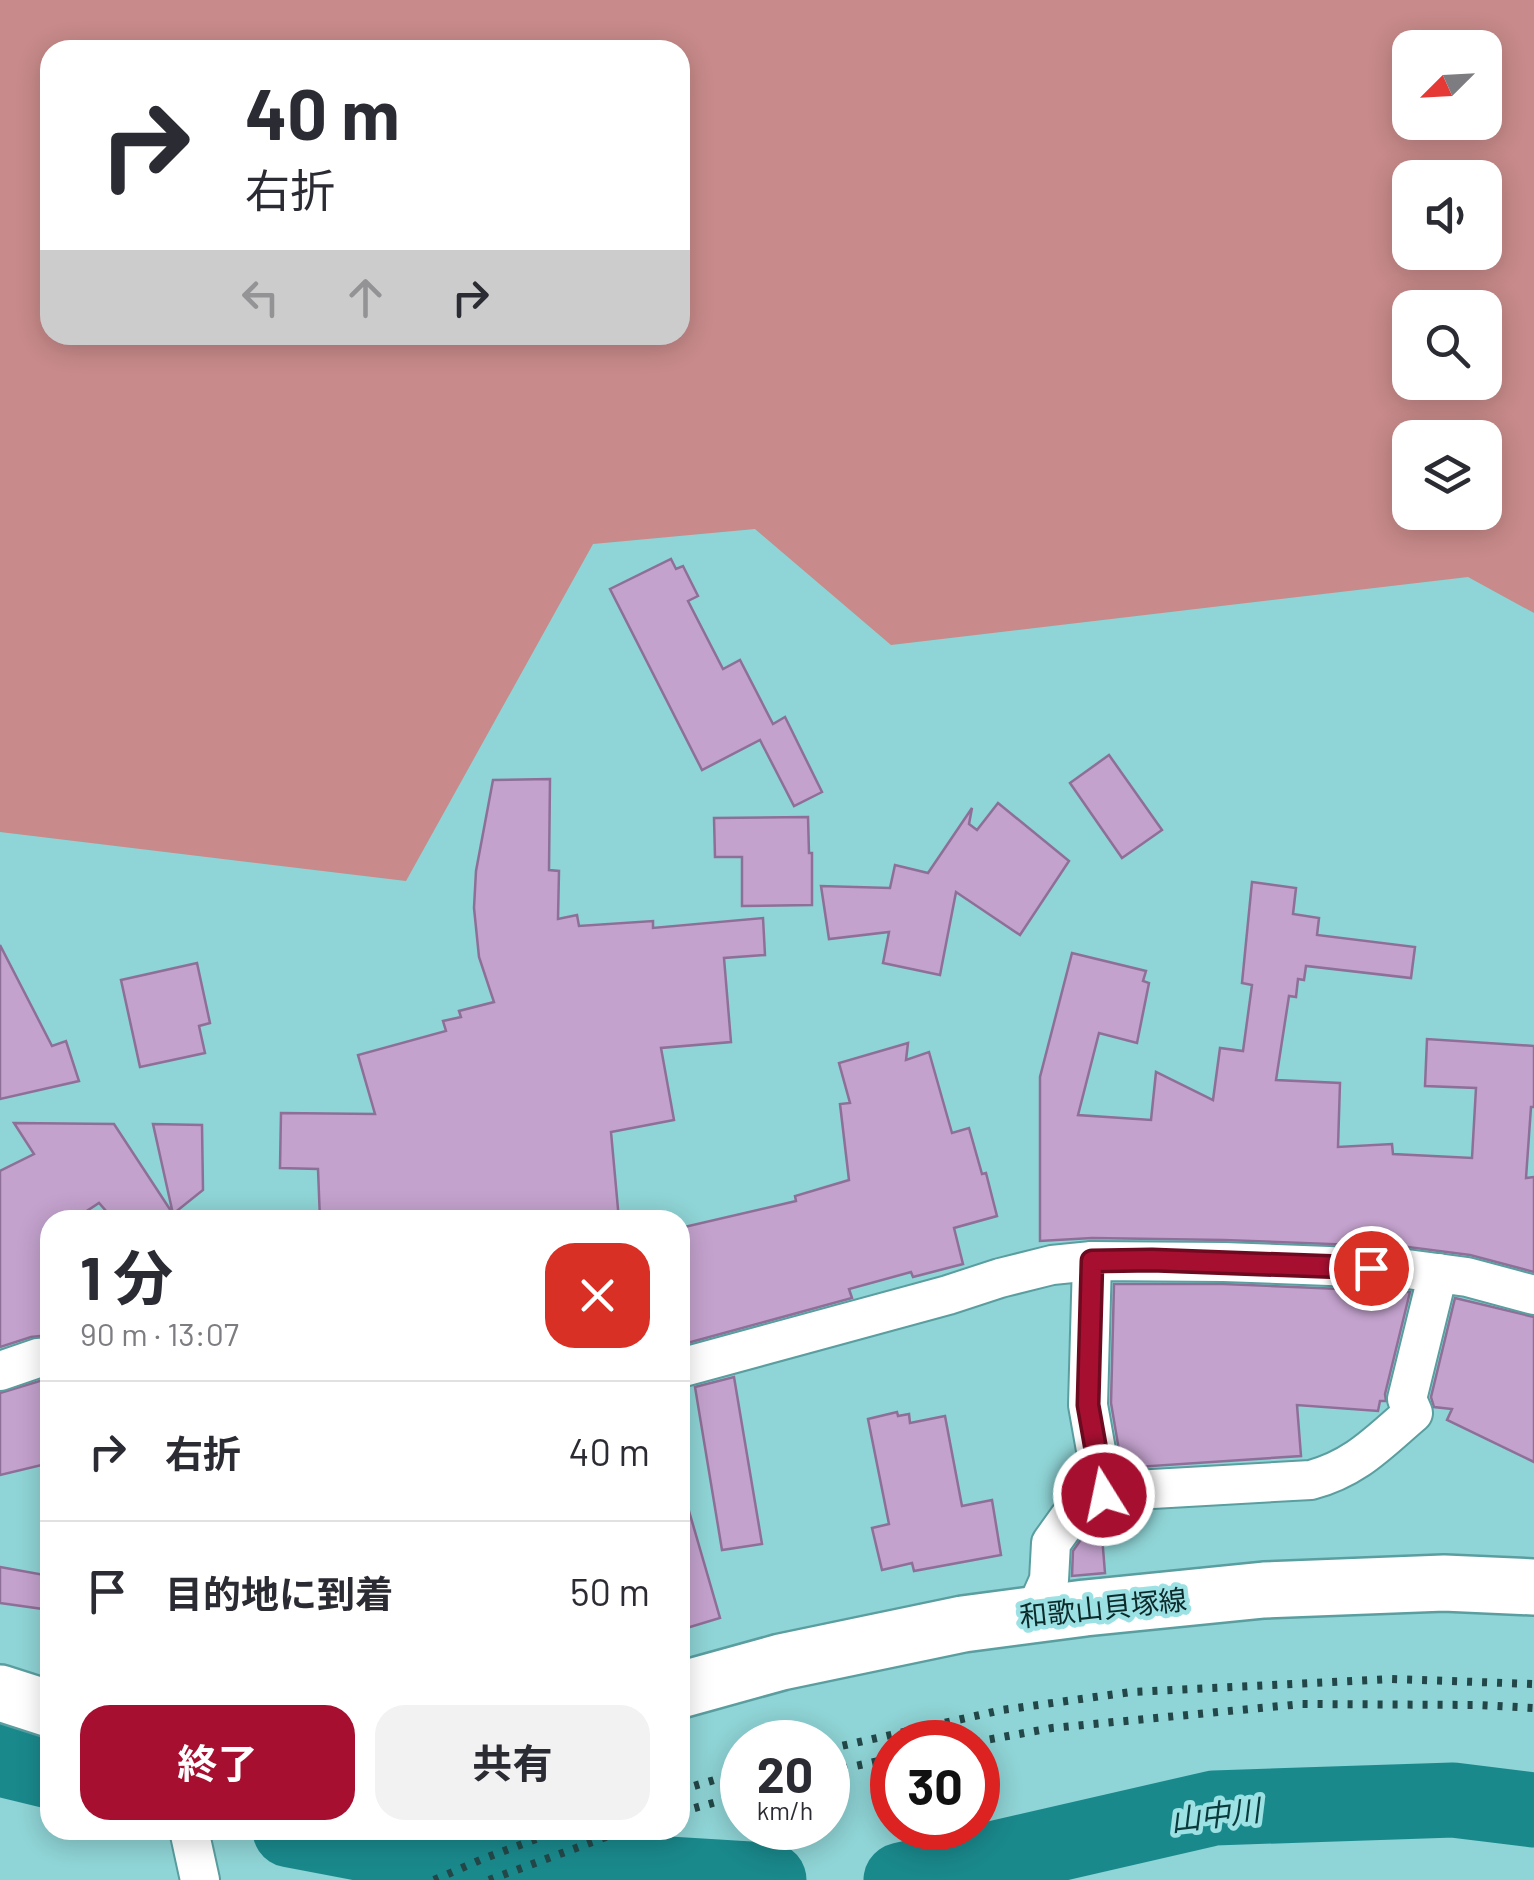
<!DOCTYPE html>
<html lang="ja">
<head>
<meta charset="utf-8">
<style>
  :root { --surface:#fff; --page:#f2f2f3; --text:#2b2b33; --muted:#7c7c81; --line:#e1e1e2; --accent:#a70f31 }
  body { margin:0; font-family:Barlow,"Noto Sans JP",sans-serif; background:var(--page); color:var(--text); height:100vh; display:flex; flex-direction:column; font-size:38px; white-space:nowrap }
  * { box-sizing:border-box; margin:0 }
  p { font-size:32px; color:var(--muted) }
  .icon { flex:none; width:55px; height:55px; fill:none; stroke:currentColor; stroke-width:2; stroke-linecap:round; stroke-linejoin:round }
  .map { position:relative; flex:1; overflow:hidden }
  .side { position:absolute; left:40px; top:1210px; width:650px; height:630px; display:flex; flex-direction:column; background:var(--surface); border-radius:30px; box-shadow:0 5px 25px #0003 }
  .side>* { flex:none }
  .top-card { position:absolute; left:40px; top:40px; width:650px; height:305px; border-radius:30px; box-shadow:0 5px 25px #0003; background:#fff; color:var(--text); overflow:hidden }
  .needle { width:65px; rotate:246deg }
  .controls { position:absolute; left:1392px; top:30px; display:grid; gap:20px }
  .controls a { display:grid; place-items:center; width:110px; height:110px; border-radius:20px; background:var(--surface); box-shadow:0 5px 25px #0003; font-size:50px }
  .speed { position:absolute; left:720px; top:1720px; display:flex; gap:20px; font-size:50px; font-weight:700; text-align:center }
  .speed>* { display:grid; place-content:center; width:130px; height:130px; border-radius:50%; background:var(--surface); box-shadow:0 5px 25px #0003; line-height:1 }
  .speed small { font-size:25px; font-weight:400 }
  .speed .limit { border:15px solid #d22; background:#fff; color:#111 }
  .pin { position:absolute; display:grid; place-items:center; width:85px; height:85px; color:#fff; margin:-42px; border:5px solid #fff; border-radius:50%; box-shadow:0 2px 10px #0007 }
  .me { position:absolute; width:110px; margin:-55px; rotate:350deg; stroke-linejoin:round; filter:drop-shadow(0 0 8px #0008) }
  .turn { display:flex; align-items:center; gap:35px; height:210px; padding:0 40px; font-size:45px }
  .turn .icon { width:130px; height:130px; stroke-width:2.5 }
  .turn b { display:block; font-size:70px; line-height:85px }
  .lanes { display:flex; align-items:center; height:95px; padding:0 40px; background:#0003; justify-content:center; gap:50px; direction:ltr }
  .lanes .off { opacity:.35 }
  .round { display:grid; place-items:center; flex:none; width:105px; height:105px; border-radius:30px; background:var(--page) }
  .head { display:flex; align-items:center; justify-content:space-between; height:170px; padding:0 40px }
  h1 { font-size:60px; font-weight:700; line-height:75px }
  .cta { display:flex; gap:20px; margin-top:auto; padding:20px 40px }
  .cta a { flex:1; height:115px; border-radius:30px; background:var(--accent); color:#fff; font-size:40px; font-weight:700; line-height:115px; text-align:center }
  .cta a+a { background:var(--page); color:var(--text) }
  ul { padding:0; list-style:none }
  li { display:flex; align-items:center; gap:30px; height:140px; padding:0 40px; border-top:2px solid var(--line) }
  li div { flex:1 }
  li b { display:block; font-size:38px }
  li em { font-style:normal }
  .map>svg:first-child { display:block }
</style>
</head>
<body>
<div class="map">
<svg width="1534" height="1880" viewBox="0 0 1534 1880">
  <rect width="100%" height="100%" fill="#8fd4d6"/>
  <!-- green -->
  <path fill="#c88a8a" fill-rule="evenodd" d="M0 0H1534V613L1468 577 891 645 755 529 593 544 406 881 0 832ZM1410 48H1485V122H1410ZM50 50H680V335H50ZM1410 178H1485V252H1410ZM1410 308H1485V382H1410ZM1410 438H1485V512H1410Z"/>
  <g fill="none" stroke-linecap="round" stroke-linejoin="round">
    <!-- river -->
    <g stroke="#1a898c" stroke-width="75">
      <path d="M0 1759 50 1771"/>
      <path d="M290 1830 412 1853 619 1871 769 1880"/>
      <path d="M901 1880 1214 1808 1453 1800 1534 1810"/>
    </g>
  </g>
  <!-- building -->
  <g fill="#c3a2cd" stroke="#8e6f97" stroke-width="2.5">
    <path d="M671 559 676 569 683 566 698 596 688 601 723 669 740 660 773 724 785 717 822 792 794 806 760 740 702 770 610 589Z"/>
    <path d="M1109 755 1162 830 1122 858 1070 783Z"/>
    <path d="M550 779 549 870 559 871 558 919 577 915 579 926 653 921V928L763 918 765 955 724 958 731 1042 661 1048 674 1120 611 1132 619 1220H320L318 1169 280 1168 281 1113 375 1114 358 1055 446 1031 443 1021 461 1017 459 1011 494 1002 479 957 474 908 476 871 493 780Z"/>
    <path d="M998 803 1069 861 1020 935 956 892 940 975 883 963 889 932 829 939 821 886 890 888 895 865 928 873 972 808 969 824 977 830Z"/>
    <path d="M808 817 809 853H812V905L742 906V857H715L714 818Z"/>
    <path d="M1252 882 1296 888 1293 914 1319 918 1317 935 1415 947 1411 978 1306 966 1304 980 1298 979 1296 997 1289 996 1276 1080 1340 1083 1338 1147 1392 1144 1393 1154 1472 1158 1476 1088 1425 1086 1427 1039 1534 1046V1107H1531L1526 1178 1534 1177V1272L1470 1255 1408 1247 1224 1240 1092 1238 1040 1241V1077L1072 953 1146 971 1143 981 1149 983 1137 1043 1099 1033 1078 1115 1151 1120 1156 1072 1213 1100 1220 1048 1243 1051 1252 985 1242 983Z"/>
    <path d="M0 945 52 1046 66 1041 79 1081 0 1099Z"/>
    <path d="M197 963 210 1023 199 1026 205 1053 140 1067 121 980Z"/>
    <path d="M908 1043 906 1060 929 1052 952 1133 969 1128 982 1174 986 1173 997 1216 954 1228 963 1264 913 1277 911 1272 849 1289 852 1298 680 1345V1228L796 1201 795 1196 849 1180 840 1104 850 1103 839 1063Z"/>
    <path d="M14 1123 114 1124 173 1214 153 1124 202 1125 203 1190 173 1214 177 1220H114L99 1203 73 1220H50V1335L31 1337 0 1347V1171L34 1154Z"/>
    <path d="M1114 1284H1223L1410 1292 1385 1394 1386 1401H1380L1378 1411 1297 1405 1301 1456 1122 1468 1111 1403Z"/>
    <path d="M1455 1298 1534 1317V1462L1447 1420 1452 1409 1434 1407 1431 1397Z"/>
    <path d="M734 1377 762 1544 722 1550 695 1387Z"/>
    <path d="M43 1380H50V1463L0 1475V1393Z"/>
    <path d="M897 1412 898 1416 909 1414 910 1423 945 1416 962 1506 992 1500 1001 1555 914 1571 912 1563 882 1570 872 1528 889 1524 868 1419Z"/>
    <path d="M689 1511 720 1618 680 1630V1512Z"/>
    <path d="M1102 1536 1105 1573 1072 1576 1073 1551 1082 1538Z"/>
    <path d="M0 1567 50 1576V1610L0 1603Z"/>
  </g>
  <g fill="none" stroke-linecap="round" stroke-linejoin="round">
    <defs>
      <g id="minor">
        <path d="M680 1368 948 1295 1000 1278 1052 1265 1092 1261 1224 1262 1407 1269 1467 1277 1534 1295"/>
        <path d="M0 1371 38 1358 50 1357"/>
        <path d="M1104 1495 1117 1491 1311 1480C1356 1468 1379 1442 1413 1413L1407 1399 1438 1273"/>
        <path d="M1034 1614 1049 1580 1051 1543 1071 1515 1104 1495 1088 1405 1092 1261"/>
        <path d="M189 1830 200 1880"/>
      </g>
      <g id="primary">
        <path d="M680 1690 781 1662 963 1624 1085 1608 1264 1590 1444 1583 1534 1587"/>
        <path d="M0 1693 50 1709"/>
      </g>
    </defs>
    <!-- minor casing -->
    <use href="#minor" stroke="#5a9ea0" stroke-width="42"/>
    <!-- primary casing -->
    <use href="#primary" stroke="#5a9ea0" stroke-width="60"/>
    <!-- minor -->
    <use href="#minor" stroke="#fff" stroke-width="38"/>
    <!-- primary -->
    <use href="#primary" stroke="#fff" stroke-width="55"/>
    <!-- rail -->
    <g stroke="#234748" stroke-width="8" stroke-dasharray="5 10" stroke-linecap="butt">
      <path d="M975 1742 1052 1728 1302 1704 1478 1705 1534 1708"/>
      <path d="M828 1749 1002 1710 1131 1692 1392 1679 1534 1684"/>
      <path d="M828 1772 892 1758"/>
      <path d="M680 1790 742 1772"/>
      <path d="M680 1812 742 1795"/>
      <path d="M434 1880 485 1858 560 1830"/>
      <path d="M489 1880 625 1830"/>
    </g>
  </g>
  <g fill="none" stroke-linecap="round" stroke-linejoin="round">
    <defs>
      <path id="route" d="M1104 1495 1088 1405 1092 1261 1152 1260 1371 1268"/>
    </defs>
    <!-- route casing -->
    <use href="#route" stroke="#6d0a20" stroke-width="25"/>
    <!-- route -->
    <use href="#route" stroke="#a70f31" stroke-width="18"/>
  </g>
  <g text-anchor="middle" dominant-baseline="central" stroke-width="9" stroke-linejoin="round" paint-order="stroke">
    <!-- street labels -->
    <g font-size="28" fill="#0d2a2b" stroke="#9ce1e3">
      <text transform="translate(1103 1607) rotate(-6)">和歌山貝塚線</text>
    </g>
    <!-- water labels -->
    <g font-size="30" font-style="italic" fill="#0a3a3b" stroke="#9ce1e3">
      <text transform="translate(1215 1814) rotate(-7)">山中川</text>
    </g>
  </g>
</svg>
<div class="controls">
<a><svg class="needle" viewBox="-14 -14 28 28"><path d="M0-13l5 13h-10z" fill="#e53935"/><path d="M0 13l5-13h-10z" fill="#7c7c81"/></svg></a>
<a><svg class="icon" aria-label="sound" viewBox="0 0 24 24"><path d="M4 9h4l5-4v14l-5-4H4zM17 9q2 3 0 6"/></svg></a>
<a><svg class="icon" aria-label="search" viewBox="0 0 24 24"><circle cx="10" cy="10" r="6"/><path d="M15 15l6 6"/></svg></a>
<a><svg class="icon" aria-label="layers" viewBox="0 0 24 24"><path d="M12 4l9 5-9 5-9-5zM3 14l9 5 9-5"/></svg></a>
</div>
<div class="speed"><div>20<small>km/h</small></div><div class="limit">30</div></div>
<div class="pin" style="left:1371px;top:1268px;background:#d93025"><svg class="icon" aria-label="arrive" viewBox="0 0 24 24"><path d="M6 21V4h12l-3 4 3 4H6"/></svg></div>
<svg class="me" style="left:1104px;top:1495px" viewBox="-20 -20 40 40"><circle r="17" fill="#a70f31" stroke="#fff" stroke-width="3"/><path d="M0-11L8 9 0 5-8 9z" fill="#fff"/></svg>
<div class="top-card">
<div class="turn"><svg class="icon" aria-label="right" viewBox="0 0 24 24"><path d="M7 20v-9h11M14 6l5 5-5 5"/></svg><div><b>40 m</b>右折</div></div>
<div class="lanes"><svg class="icon off" aria-label="left" viewBox="0 0 24 24"><path d="M17 20v-9H6M10 6l-5 5 5 5"/></svg><svg class="icon off" aria-label="ahead" viewBox="0 0 24 24"><path d="M12 20V5M6 11l6-6 6 6"/></svg><svg class="icon" aria-label="right" viewBox="0 0 24 24"><path d="M7 20v-9h11M14 6l5 5-5 5"/></svg></div>
</div>
<section class="side">
<div class="head"><div><h1>1 分</h1><p>90 m · 13:07</p></div><a class="round" style="background:#d93025;color:#fff"><svg class="icon" aria-label="close" viewBox="0 0 24 24"><path d="M6 6l12 12M18 6L6 18"/></svg></a></div>
<ul>
<li><svg class="icon" aria-label="right" viewBox="0 0 24 24"><path d="M7 20v-9h11M14 6l5 5-5 5"/></svg><div><b>右折</b></div><em>40 m</em></li>
<li><svg class="icon" aria-label="arrive" viewBox="0 0 24 24"><path d="M6 21V4h12l-3 4 3 4H6"/></svg><div><b>目的地に到着</b></div><em>50 m</em></li>
</ul>
<div class="cta"><a>終了</a><a>共有</a></div>
</section>
</div>
</body>
</html>
